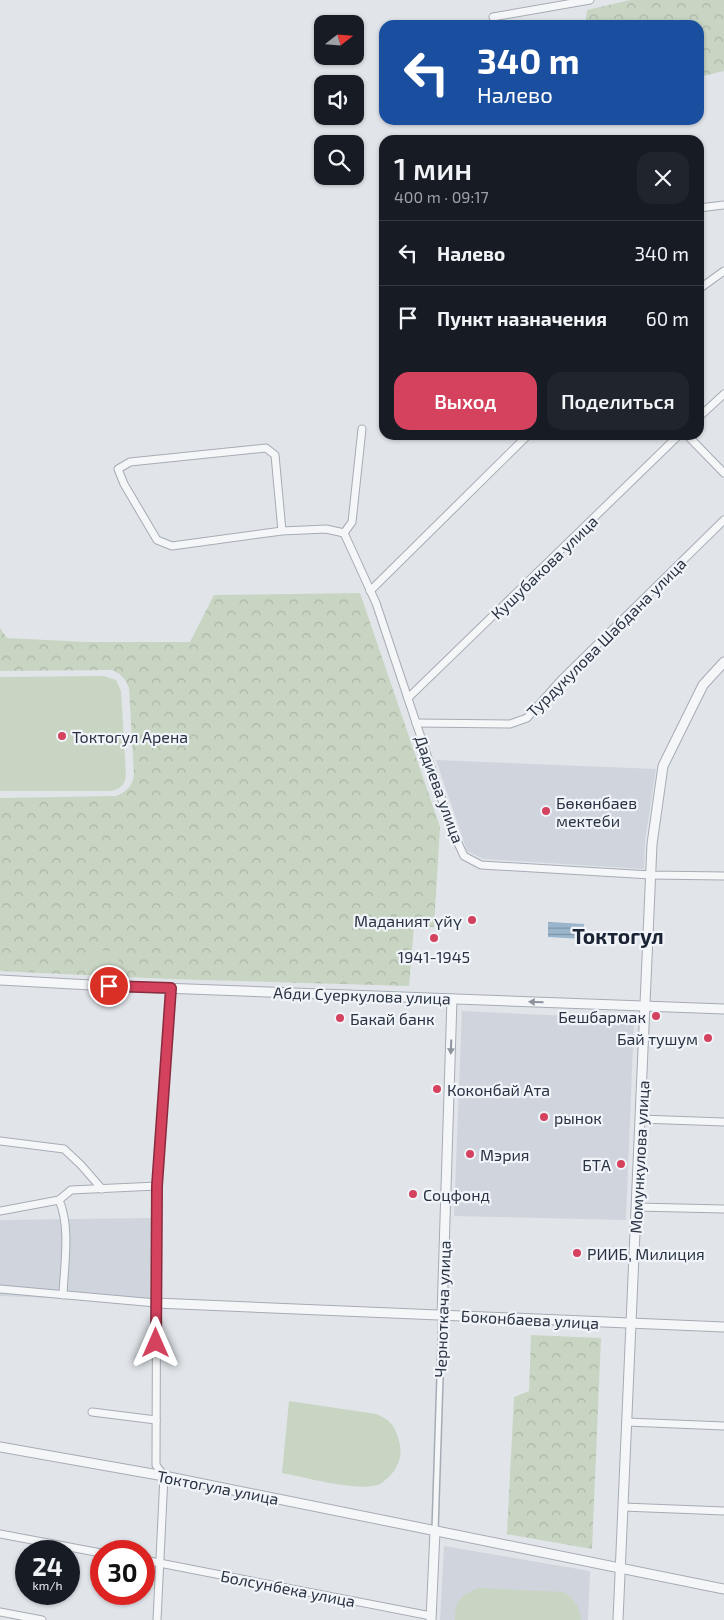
<!DOCTYPE html>
<html lang="ru">
<head>
<meta charset="utf-8">
<style>
  :root { --surface:#171b24; --page:#20242c; --text:#f1f3f6; --muted:#9ea1a6; --line:#363941; --accent:#d4425e }
  body { margin:0; font-family:"Exo 2",sans-serif; background:var(--page); color:var(--text); height:100vh; display:flex; flex-direction:column; font-size:19px; white-space:nowrap }
  * { box-sizing:border-box; margin:0 }
  p { font-size:16px; color:var(--muted) }
  .icon { flex:none; width:28px; height:28px; fill:none; stroke:currentColor; stroke-width:2; stroke-linecap:round; stroke-linejoin:round }
  .map { position:relative; flex:1; overflow:hidden }
  .drawer { position:absolute; left:379px; top:135px; width:325px; height:305px; display:flex; flex-direction:column; background:var(--surface); border-radius:15px; box-shadow:0 1px 4px #0004 }
  .drawer>* { flex:none }
  .top-card { position:absolute; left:379px; top:20px; width:325px; height:105px; border-radius:15px; box-shadow:0 1px 4px #0004; background:#1a4fa0; color:#fff; overflow:hidden }
  .needle { width:32px; rotate:73deg }
  .fabs { position:absolute; left:314px; top:15px; display:grid; gap:10px }
  .fabs a { display:grid; place-items:center; width:50px; height:50px; border-radius:10px; background:var(--surface); box-shadow:0 1px 4px #0004; font-size:25px }
  .speed { position:absolute; left:15px; top:1540px; display:flex; gap:10px; font-size:25px; font-weight:700; text-align:center }
  .speed>* { display:grid; place-content:center; width:65px; height:65px; border-radius:50%; background:var(--surface); box-shadow:0 1px 4px #0004; line-height:1 }
  .speed small { font-size:12px; font-weight:400 }
  .speed .limit { border:8px solid #d22; background:#fff; color:#111 }
  .pin { position:absolute; display:grid; place-items:center; width:42px; height:42px; color:#fff; margin:-21px; border:2px solid #fff; border-radius:50%; box-shadow:0 1px 5px #0007 }
  .me { position:absolute; width:55px; margin:-28px; rotate:0deg; stroke-linejoin:round; filter:drop-shadow(0 0 4px #0008) }
  .turn { display:flex; align-items:center; gap:18px; height:105px; padding:0 15px; font-size:22px }
  .turn .icon { width:65px; height:65px; stroke-width:2.5 }
  .turn b { display:block; font-size:35px; line-height:42px }
  .round { display:grid; place-items:center; flex:none; width:52px; height:52px; border-radius:15px; background:var(--page) }
  .head { display:flex; align-items:center; justify-content:space-between; height:85px; padding:0 15px }
  h1 { font-size:30px; font-weight:600; line-height:38px }
  .button { display:flex; gap:10px; margin-top:auto; padding:10px 15px }
  .button a { flex:1; height:58px; border-radius:15px; background:var(--accent); color:#fff; font-size:20px; font-weight:600; line-height:58px; text-align:center }
  .button a+a { background:var(--page); color:var(--text) }
  ul { padding:0; list-style:none }
  li { display:flex; align-items:center; gap:15px; height:65px; padding:0 15px; border-top:1px solid var(--line) }
  li div { flex:1 }
  li b { display:block; font-size:19px }
  li em { font-style:normal }
  .map>svg:first-child { display:block }
</style>
</head>
<body>
<div class="map">
<svg width="724" height="1620" viewBox="0 0 724 1620">
  <defs>
    <pattern id="forest-crowns" width="20" height="18" patternUnits="userSpaceOnUse" patternTransform="scale(1.25)"><rect width="20" height="18" fill="#c8d5c2"/><path d="M2 6a3 3 0 1 1 6 0M12 15a3 3 0 1 1 6 0" fill="none" stroke="#acb7a8"/></pattern>
    <pattern id="water-rules" width="6" height="5" patternUnits="userSpaceOnUse" patternTransform="scale(1.25)"><rect width="6" height="5" fill="#9bb5cc"/><path d="M0 2.5h6" fill="none" stroke="#7e94a7"/></pattern>
  </defs>
  <rect width="100%" height="100%" fill="#e1e5ea"/>
  <!-- built -->
  <g fill="#cfd4dd">
    <path d="M436 760 656 769 645 841 644 869 483 859 467 851Z"/>
    <path d="M462 1011 634 1019 626 1220 454 1216Z"/>
    <path d="M151 1218 150 1302 0 1296V1220Z"/>
    <path d="M444 1546 590 1571 588 1620H440Z"/>
  </g>
  <!-- forest -->
  <g fill="url(#forest-crowns)">
    <path d="M630 0H724V71L699 77V25H585L587 10Z"/>
    <path d="M360 593 440 827 434 927 414 926 409 986 168 979 0 971V798L116 796C126 792 133 786 134 774L129 688C125 678 121 674 112 670L0 671V628L7 638 87 642H190L214 595Z"/>
    <path d="M531 1335 601 1338 592 1549 507 1534 514 1397 529 1391Z"/>
  </g>
  <!-- garden -->
  <g fill="#c8d5c2">
    <path d="M104 676 116 680 121 691 126 775C125 785 120 789 111 791H0V677Z"/>
    <path d="M88 950 119 951 118 968H88Z"/>
    <path d="M289 1401 376 1414C393 1421 396 1428 400 1445 402 1455 399 1463 394 1471 391 1475 385 1481 380 1484 362 1493 304 1477 282 1473Z"/>
    <path d="M478 1588 564 1592C575 1600 580 1607 581 1620H455C454 1601 462 1595 478 1588Z"/>
  </g>
  <!-- water -->
  <path fill="url(#water-rules)" d="M548 922 584 924 583 939 548 937Z"/>
  <g fill="none" stroke-linecap="round" stroke-linejoin="round">
    <defs>
      <path id="pedestrian" d="M435 1531 442 1315"/>
      <g id="minor">
        <path d="M493 17 590 0"/>
        <path d="M699 208 724 205"/>
        <path d="M699 289 724 271"/>
        <path d="M699 417 724 394"/>
        <path d="M687 435 724 473"/>
        <path d="M282 531 275 455 266 448 130 462 118 469 124 484 157 540 172 546 282 531 326 529 344 533"/>
        <path d="M344 533 376 603 452 830 464 856 481 865 651 875 724 876"/>
        <path d="M344 533 352 522 362 429"/>
        <path d="M370 591 528 435"/>
        <path d="M408 698 679 435"/>
        <path d="M416 723 510 724 527 718 561 680 724 520"/>
        <path d="M640 1119 724 1122"/>
        <path d="M0 1141 64 1149 81 1165 102 1189"/>
        <path d="M59 1200C71 1227 64 1266 63 1295"/>
        <path d="M636 1207 724 1209"/>
        <path d="M0 1211 59 1200 71 1190 157 1186"/>
        <path d="M0 1289 156 1303"/>
        <path d="M92 1412 156 1420"/>
        <path d="M627 1422 724 1426"/>
        <path d="M623 1507 724 1511"/>
        <path d="M0 1534 101 1553"/>
        <path d="M144 1560 431 1616"/>
        <path d="M0 1612 42 1620"/>
        <path d="M157 1620 164 1476 156 1465 157 1186 171 988"/>
      </g>
      <g id="tertiary">
        <path d="M0 980 109 986 724 1009"/>
        <path d="M156 1303 724 1327"/>
        <path d="M442 1315 452 999"/>
        <path d="M0 1447 164 1476 724 1589"/>
        <path d="M431 1620 435 1531"/>
        <path d="M618 1620 652 844 663 766 703 685 724 662"/>
      </g>
    </defs>
    <!-- pedestrian casing -->
    <use href="#pedestrian" stroke="#a6acb5" stroke-width="8"/>
    <!-- minor casing -->
    <use href="#minor" stroke="#a6acb5" stroke-width="9"/>
    <!-- tertiary casing -->
    <use href="#tertiary" stroke="#a6acb5" stroke-width="11"/>
    <!-- pedestrian -->
    <use href="#pedestrian" stroke="#f4f6f8" stroke-width="5"/>
    <!-- minor -->
    <use href="#minor" stroke="#f4f6f8" stroke-width="7"/>
    <!-- tertiary -->
    <use href="#tertiary" stroke="#f4f6f8" stroke-width="9"/>
  </g>
  <!-- one-way arrows -->
  <defs><path id="oneway-solid" d="M-6-.8H1V-3.2L6.5 0L1 3.2V.8H-6Z" transform="scale(1.25)"/></defs>
  <g fill="#8e949e">
    <use href="#oneway-solid" transform="translate(536 1002) rotate(-178)"/>
    <use href="#oneway-solid" transform="translate(451 1047) rotate(92)"/>
  </g>
  <g fill="none" stroke-linecap="round" stroke-linejoin="round">
    <defs>
      <path id="route" d="M109 986 171 988 157 1186 156 1343"/>
    </defs>
    <!-- route casing -->
    <use href="#route" stroke="#8a2b3d" stroke-width="12"/>
    <!-- route -->
    <use href="#route" stroke="#d4425e" stroke-width="9"/>
  </g>
  <!-- markers -->
  <g fill="#d4425e" stroke="#f1f4f8" stroke-width="2">
    <circle cx="62" cy="736" r="5"/>
    <circle cx="546" cy="811" r="5"/>
    <circle cx="472" cy="920" r="5"/>
    <circle cx="434" cy="938" r="5"/>
    <circle cx="656" cy="1016" r="5"/>
    <circle cx="340" cy="1018" r="5"/>
    <circle cx="708" cy="1038" r="5"/>
    <circle cx="437" cy="1089" r="5"/>
    <circle cx="544" cy="1117" r="5"/>
    <circle cx="470" cy="1154" r="5"/>
    <circle cx="621" cy="1164" r="5"/>
    <circle cx="413" cy="1194" r="5"/>
    <circle cx="577" cy="1253" r="5"/>
  </g>
  <g text-anchor="middle" dominant-baseline="central" stroke-width="4.5" stroke-linejoin="round" paint-order="stroke">
    <!-- street labels -->
    <g font-size="16" fill="#293343" stroke="#f1f4f8">
      <text transform="translate(544 567) rotate(-44)">Кушубакова улица</text>
      <text transform="translate(606 637) rotate(-45)">Турдукулова Шабдана улица</text>
      <text transform="translate(440 789) rotate(70)">Дадиева улица</text>
      <text transform="translate(362 995) rotate(2)">Абди Суеркулова улица</text>
      <text transform="translate(639 1157) rotate(-87)">Момункулова улица</text>
      <text transform="translate(442 1309) rotate(-88)">Черноткача улица</text>
      <text transform="translate(530 1319) rotate(3)">Боконбаева улица</text>
      <text transform="translate(218 1487) rotate(11)">Токтогула улица</text>
      <text transform="translate(288 1588) rotate(11)">Болсунбека улица</text>
    </g>
    <!-- poi labels -->
    <g font-size="16" fill="#293343" stroke="#f1f4f8" text-anchor="start">
      <text x="72" y="736">Токтогул Арена</text>
      <text x="556" y="802">Бөкөнбаев<tspan x="556" dy="18">мектеби</tspan></text>
      <text x="462" y="920" text-anchor="end">Маданият үйү</text>
      <text x="434" y="956" text-anchor="middle">1941-1945</text>
      <text x="646" y="1016" text-anchor="end">Бешбармак</text>
      <text x="350" y="1018">Бакай банк</text>
      <text x="698" y="1038" text-anchor="end">Бай тушум</text>
      <text x="447" y="1089">Коконбай Ата</text>
      <text x="554" y="1117">рынок</text>
      <text x="480" y="1154">Мэрия</text>
      <text x="611" y="1164" text-anchor="end">БТА</text>
      <text x="423" y="1194">Соцфонд</text>
      <text x="587" y="1253">РИИБ, Милиция</text>
    </g>
    <!-- district labels -->
    <g font-size="21" font-weight="bold" fill="#1b2434" stroke="#f1f4f8">
      <text x="618" y="935">Токтогул</text>
    </g>
  </g>
</svg>
<div class="fabs">
<a><svg class="needle" viewBox="-14 -14 28 28"><path d="M0-13l5 13h-10z" fill="#e53935"/><path d="M0 13l5-13h-10z" fill="#9ea1a6"/></svg></a>
<a><svg class="icon" aria-label="sound" viewBox="0 0 24 24"><path d="M4 9h4l5-4v14l-5-4H4zM17 9q2 3 0 6"/></svg></a>
<a><svg class="icon" aria-label="search" viewBox="0 0 24 24"><circle cx="10" cy="10" r="6"/><path d="M15 15l6 6"/></svg></a>
</div>
<div class="speed"><div>24<small>km/h</small></div><div class="limit">30</div></div>
<div class="pin" style="left:109px;top:986px;background:#d93025"><svg class="icon" aria-label="arrive" viewBox="0 0 24 24"><path d="M6 21V4h12l-3 4 3 4H6"/></svg></div>
<svg class="me" style="left:156px;top:1343px" viewBox="-20 -20 40 40"><path d="M0-17L14 15 0 8-14 15z" fill="#d4425e" stroke="#fff" stroke-width="4"/></svg>
<div class="top-card">
<div class="turn"><svg class="icon" aria-label="left" viewBox="0 0 24 24"><path d="M17 20v-9H6M10 6l-5 5 5 5"/></svg><div><b>340 m</b>Налево</div></div>
</div>
<section class="drawer">
<div class="head"><div><h1>1 мин</h1><p>400 m · 09:17</p></div><a class="round"><svg class="icon" aria-label="close" viewBox="0 0 24 24"><path d="M6 6l12 12M18 6L6 18"/></svg></a></div>
<ul>
<li><svg class="icon" aria-label="left" viewBox="0 0 24 24"><path d="M17 20v-9H6M10 6l-5 5 5 5"/></svg><div><b>Налево</b></div><em>340 m</em></li>
<li><svg class="icon" aria-label="arrive" viewBox="0 0 24 24"><path d="M6 21V4h12l-3 4 3 4H6"/></svg><div><b>Пункт назначения</b></div><em>60 m</em></li>
</ul>
<div class="button"><a>Выход</a><a>Поделиться</a></div>
</section>
</div>
</body>
</html>
